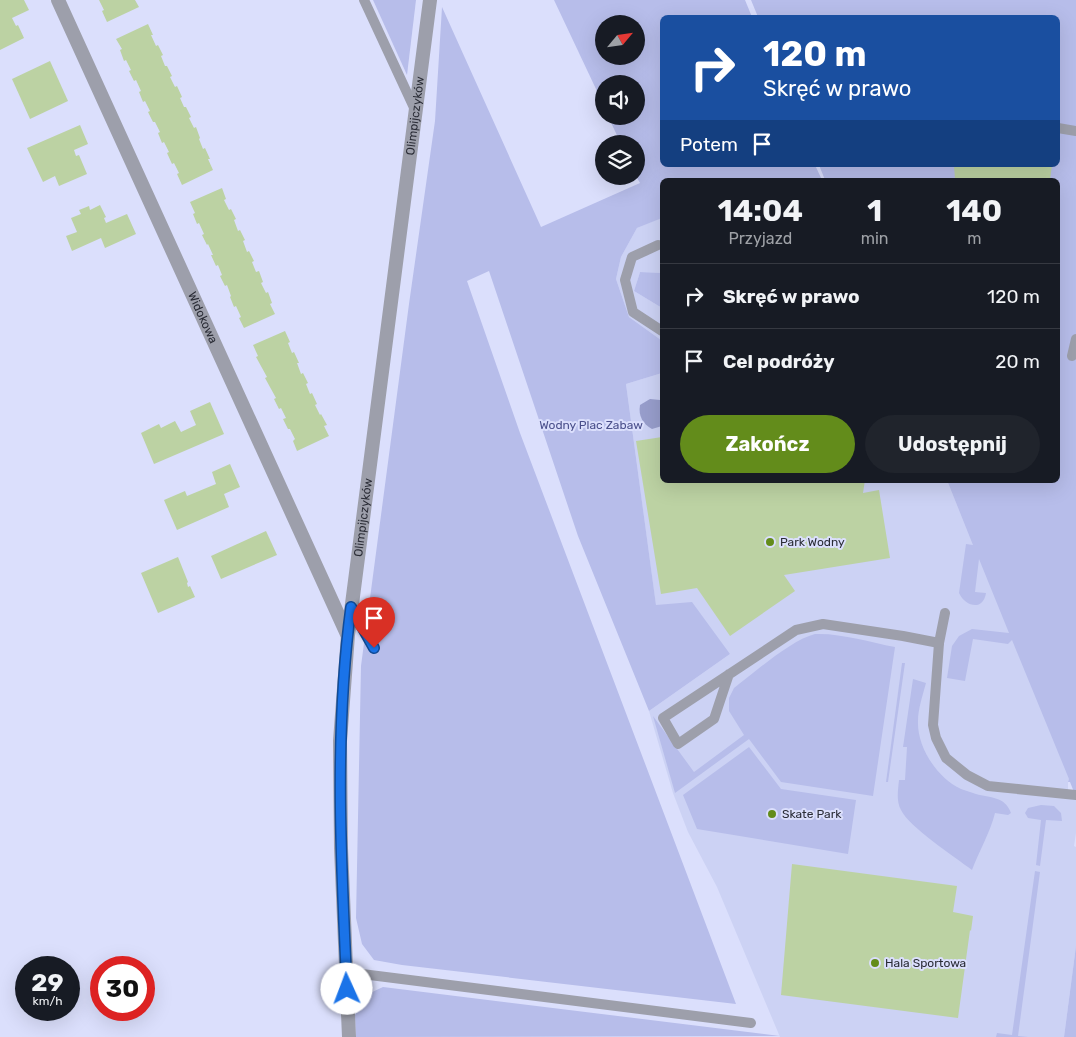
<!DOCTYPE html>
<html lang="pl">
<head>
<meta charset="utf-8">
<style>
  :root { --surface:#171b24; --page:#20242c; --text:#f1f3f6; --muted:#9ea1a6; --line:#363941; --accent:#638c1b }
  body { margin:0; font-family:Rubik,sans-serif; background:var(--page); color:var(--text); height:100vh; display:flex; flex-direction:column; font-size:19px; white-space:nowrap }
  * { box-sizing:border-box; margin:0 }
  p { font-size:16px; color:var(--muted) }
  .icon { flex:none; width:28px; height:28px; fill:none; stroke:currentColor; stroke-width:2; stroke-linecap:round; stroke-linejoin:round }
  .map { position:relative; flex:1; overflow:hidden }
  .panel { position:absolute; left:660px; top:178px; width:400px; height:305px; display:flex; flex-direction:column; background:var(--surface); border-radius:8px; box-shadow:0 5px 20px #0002 }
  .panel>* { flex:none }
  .top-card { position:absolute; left:660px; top:15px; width:400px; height:152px; border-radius:8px; box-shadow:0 5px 20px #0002; background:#1a4fa0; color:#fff; overflow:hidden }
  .needle { width:32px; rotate:61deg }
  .tools { position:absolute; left:595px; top:15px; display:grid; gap:10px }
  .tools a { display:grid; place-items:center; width:50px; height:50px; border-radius:50%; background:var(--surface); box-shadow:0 5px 20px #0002; font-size:25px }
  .speed { position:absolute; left:15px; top:956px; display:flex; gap:10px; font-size:25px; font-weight:700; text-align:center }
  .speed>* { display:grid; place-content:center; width:65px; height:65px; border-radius:50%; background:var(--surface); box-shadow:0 5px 20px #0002; line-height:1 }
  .speed small { font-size:12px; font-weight:400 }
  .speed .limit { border:8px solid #d22; background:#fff; color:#111 }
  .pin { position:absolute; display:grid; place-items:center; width:42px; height:42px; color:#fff; margin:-51px -21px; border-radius:50% 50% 50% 0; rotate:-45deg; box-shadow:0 0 5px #0007 }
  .pin .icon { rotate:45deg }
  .me { position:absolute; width:55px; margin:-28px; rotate:358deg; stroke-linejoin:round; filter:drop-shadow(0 0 4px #0008) }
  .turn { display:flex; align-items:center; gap:18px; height:105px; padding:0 20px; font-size:22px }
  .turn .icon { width:65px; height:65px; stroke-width:2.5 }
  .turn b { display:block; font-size:35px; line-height:42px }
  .then { display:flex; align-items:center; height:48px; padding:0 20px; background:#0003; gap:10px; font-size:19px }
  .eta { display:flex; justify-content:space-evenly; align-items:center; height:85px; text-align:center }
  .eta b { font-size:30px; font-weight:700; line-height:35px }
  .button { display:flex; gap:10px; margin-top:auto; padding:10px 20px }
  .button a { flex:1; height:58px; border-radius:30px; background:var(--accent); color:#fff; font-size:20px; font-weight:700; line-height:58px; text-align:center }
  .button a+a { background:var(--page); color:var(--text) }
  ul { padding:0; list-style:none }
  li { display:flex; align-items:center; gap:15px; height:65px; padding:0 20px; border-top:1px solid var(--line) }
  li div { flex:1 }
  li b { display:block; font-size:19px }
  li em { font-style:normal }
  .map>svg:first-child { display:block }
</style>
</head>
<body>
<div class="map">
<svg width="1076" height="1037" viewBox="0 0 1076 1037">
  <rect width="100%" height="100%" fill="#dbdffc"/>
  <!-- built -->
  <g fill="#ccd2f4">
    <path d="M1058 165 1076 755 1075 765 1068 782V794L1076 795V833L1074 846 1076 847V946L1064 1037H780L717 887 688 832 673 793 649 711 730 654 656 606 626 384 662 373V480H1058Z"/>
    <path d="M661 218H662V273L640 272 634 291 662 308V345L661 340 629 317 616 279 621 257 637 228Z"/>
  </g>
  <!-- green -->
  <g fill="#b7bdea" fill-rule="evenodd">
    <path d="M373 0H416L407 75Z"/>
    <path d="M554 0H745L752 17 662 18V165H815L822 180H662V218L637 228 621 257 616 279 629 317 661 340 662 345V373L626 384 656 605 692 602 730 654 649 711 578 536 489 271 467 281 520 433 736 1004 402 965 374 960 362 944 356 918 361 666 409 304 435 121 442 7 541 227 640 183 636 176V144H621L608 116H636V84H604V106ZM604 24H636V56H604Z"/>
    <path d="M751 0H1076V797L1070 782H1068L1069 779 1012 640 1008 644 973 639 965 681 947 678 952 646 959 636 972 629 1009 633 979 559 975 592 986 593C983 612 965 606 959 593L966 544 973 545 947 480H1058V180H825L819 165H1058V18L758 17Z"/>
    <path d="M640 272 662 273V308L634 291Z"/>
    <path d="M815 634C841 633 869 642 895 647L873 796 781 782 749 739 675 793 653 716 694 772 744 735 729 711V698L734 688C755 672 791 640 815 634Z"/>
    <path d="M902 663H905L888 782H886Z"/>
    <path d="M913 679 926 683C923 694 918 709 918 721 917 747 937 778 961 789 966 791 971 792 976 794 990 798 1005 796 1011 813L1008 815 995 813C990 833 979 851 972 870 955 857 909 827 901 810 896 801 898 790 899 780H905L907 747H903Z"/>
    <path d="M749 747 781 789 856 800 848 854 697 829 683 795Z"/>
    <path d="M1041 805 1054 806 1061 813 1062 821 1046 820 1040 866 1036 865 1041 820 1028 818 1025 813 1028 808Z"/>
    <path d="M1035 871 1040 872 1018 1036 1028 1037H996L997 1033 1012 1035Z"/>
    <path d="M1076 946V1037H1064Z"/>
    <path d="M383 987 780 1036 356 1037 355 1015 370 993Z"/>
  </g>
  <!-- water -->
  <path fill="#979dcb" d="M650 399 660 400 662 406V426L652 429C643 424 638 416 640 405Z"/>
  <!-- building -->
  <g fill="#bcd2a3">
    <path d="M0 0H24L29 10 12 18 16 26 18 25 24 38 0 50Z"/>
    <path d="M99 0H135L139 7 107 22 102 11 104 10Z"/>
    <path d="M148 24 153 35H151L156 46 158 45 163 55 161 56 165 66H167L172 76 170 77 175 87 177 86 182 97 180 98 184 107H186L191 117 189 118 194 128 196 127 200 138 199 139 203 149 205 148 210 159H208L213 170 182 185 177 174 179 173 174 163 172 164 167 153 169 152 164 142 162 143 158 133 160 132 155 122H153L148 112 150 111 145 101 143 102 139 92 141 91 136 80 134 81 129 71 131 70 126 60 124 61 120 50 122 49 116 39Z"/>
    <path d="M50 61 68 101 30 119 12 79Z"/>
    <path d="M80 125 88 144 74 150 76 156 79 155 87 174 59 186 55 176 43 182 27 148Z"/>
    <path d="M954 165H1052L1050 180H955Z"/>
    <path d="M222 188 226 199 224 200 229 210 231 209 236 219 234 220 238 231 240 230 245 240 243 241 247 252 249 251 254 261 252 262 256 272 259 271 263 282 261 283 266 293 268 292 272 303 270 304 275 314 244 328 239 318 241 317 236 306 234 307 230 297 231 296 227 285 225 286 220 276 222 275 218 265 216 266 211 255H213L208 244 207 245 202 235 204 234 199 223 197 224 193 214 195 213 190 202Z"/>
    <path d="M100 205 106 217 104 218 106 223 127 214 136 234 105 248 101 238 72 251 66 236 77 232 71 218 81 214 79 210 89 206 90 210Z"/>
    <path d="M285 331 290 342 288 343 292 353 294 352 299 363H297L301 374 303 373 308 383 306 384 310 394 312 393 317 404 315 405 320 415 321 414 327 425 324 426 329 436 297 451 293 441 295 439 290 429H288L283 419 286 418 281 408 279 409 274 399 276 398 265 378 267 377 256 357 258 356 253 345Z"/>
    <path d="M210 402 224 434 154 464 141 433 159 424 161 428 175 421 181 432 196 425 190 411Z"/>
    <path d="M662 437V480H865L863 493 879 490 890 558 784 575 795 591 730 636 697 588 661 594 636 441Z"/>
    <path d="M230 464 240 487 224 494 229 507 177 530 164 500 185 491 187 496 216 484 212 472Z"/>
    <path d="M266 531 277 555 221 579 211 556Z"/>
    <path d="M178 557 188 582 187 583 188 587 190 586 195 597 158 613 141 573Z"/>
    <path d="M792 864 957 886 953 912 973 916 971 931 970 930 958 1018 781 995Z"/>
  </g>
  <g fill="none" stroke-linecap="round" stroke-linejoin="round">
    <!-- service -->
    <g stroke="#9d9fab" stroke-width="10">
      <path d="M364 0 416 112"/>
      <path d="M1058 128 1076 131"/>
      <path d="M658 245 632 257 625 280 633 312 662 331"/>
      <path d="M1072 356 1076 339"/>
      <path d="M351 607 374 648"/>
      <path d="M945 613 939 643 933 725 936 738 946 758 967 775 988 786 1076 795"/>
      <path d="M729 674 714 719 678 744 663 718 796 630 823 624 903 636 939 643"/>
      <path d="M346 972 751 1023"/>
    </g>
    <!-- minor -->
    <g stroke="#9d9fab" stroke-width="14">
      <path id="s1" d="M58 0 347 634"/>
      <path id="s2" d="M349 1037 341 848 340 741 348 635 430 0"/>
    </g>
  </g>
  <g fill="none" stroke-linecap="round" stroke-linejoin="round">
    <defs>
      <path id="route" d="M347 989C341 862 334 733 351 607L374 648"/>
    </defs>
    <!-- route casing -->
    <use href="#route" stroke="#114b97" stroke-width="12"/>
    <!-- route -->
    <use href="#route" stroke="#1a73e8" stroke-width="9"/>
  </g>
  <!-- markers -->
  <g fill="#638c1b" stroke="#dbdffc" stroke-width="2">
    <circle cx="770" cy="542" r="5"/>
    <circle cx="772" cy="814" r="5"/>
    <circle cx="875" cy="963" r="5"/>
  </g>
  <g text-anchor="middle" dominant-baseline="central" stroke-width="4" stroke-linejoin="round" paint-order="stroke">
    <!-- street labels -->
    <g font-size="12" fill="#2a2c36" stroke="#dbdffc">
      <text stroke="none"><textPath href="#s2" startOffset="926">Olimpijczyków</textPath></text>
      <text stroke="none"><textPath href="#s1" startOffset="349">Widokowa</textPath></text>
      <text stroke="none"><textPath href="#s2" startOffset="521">Olimpijczyków</textPath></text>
    </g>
    <!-- park labels -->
    <g font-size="12" fill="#4a4f8b" stroke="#dbdffc">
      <text x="591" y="425">Wodny Plac Zabaw</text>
    </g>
    <!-- poi labels -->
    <g font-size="12" fill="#2a2c36" stroke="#dbdffc" text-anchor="start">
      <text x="780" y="542">Park Wodny</text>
      <text x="782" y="814">Skate Park</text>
      <text x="885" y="963">Hala Sportowa</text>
    </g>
  </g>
</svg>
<div class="tools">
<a><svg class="needle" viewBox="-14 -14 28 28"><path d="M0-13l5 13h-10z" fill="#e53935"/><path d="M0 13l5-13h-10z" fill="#9ea1a6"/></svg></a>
<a><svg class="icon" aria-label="sound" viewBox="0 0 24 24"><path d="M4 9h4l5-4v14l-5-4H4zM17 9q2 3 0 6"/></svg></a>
<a><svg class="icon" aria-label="layers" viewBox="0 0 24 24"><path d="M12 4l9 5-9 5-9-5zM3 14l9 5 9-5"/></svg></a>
</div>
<div class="speed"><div>29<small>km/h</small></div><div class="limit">30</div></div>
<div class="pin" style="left:374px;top:648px;background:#d93025"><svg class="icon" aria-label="arrive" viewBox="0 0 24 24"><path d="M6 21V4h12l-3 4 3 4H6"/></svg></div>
<svg class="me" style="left:347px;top:989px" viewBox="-20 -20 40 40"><circle r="19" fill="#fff"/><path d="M0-13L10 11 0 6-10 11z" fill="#1a73e8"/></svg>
<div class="top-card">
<div class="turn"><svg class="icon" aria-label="right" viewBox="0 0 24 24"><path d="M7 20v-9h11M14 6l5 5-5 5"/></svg><div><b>120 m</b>Skręć w prawo</div></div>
<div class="then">Potem<svg class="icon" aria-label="arrive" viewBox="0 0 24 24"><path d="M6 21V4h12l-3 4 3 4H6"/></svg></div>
</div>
<section class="panel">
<div class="eta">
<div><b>14:04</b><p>Przyjazd</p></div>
<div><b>1</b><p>min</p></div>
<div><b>140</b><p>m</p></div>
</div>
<ul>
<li><svg class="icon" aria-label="right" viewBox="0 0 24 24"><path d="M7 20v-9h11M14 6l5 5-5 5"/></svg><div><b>Skręć w prawo</b></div><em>120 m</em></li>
<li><svg class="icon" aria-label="arrive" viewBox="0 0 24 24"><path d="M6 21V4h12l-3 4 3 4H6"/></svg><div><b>Cel podróży</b></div><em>20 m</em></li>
</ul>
<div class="button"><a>Zakończ</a><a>Udostępnij</a></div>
</section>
</div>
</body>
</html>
